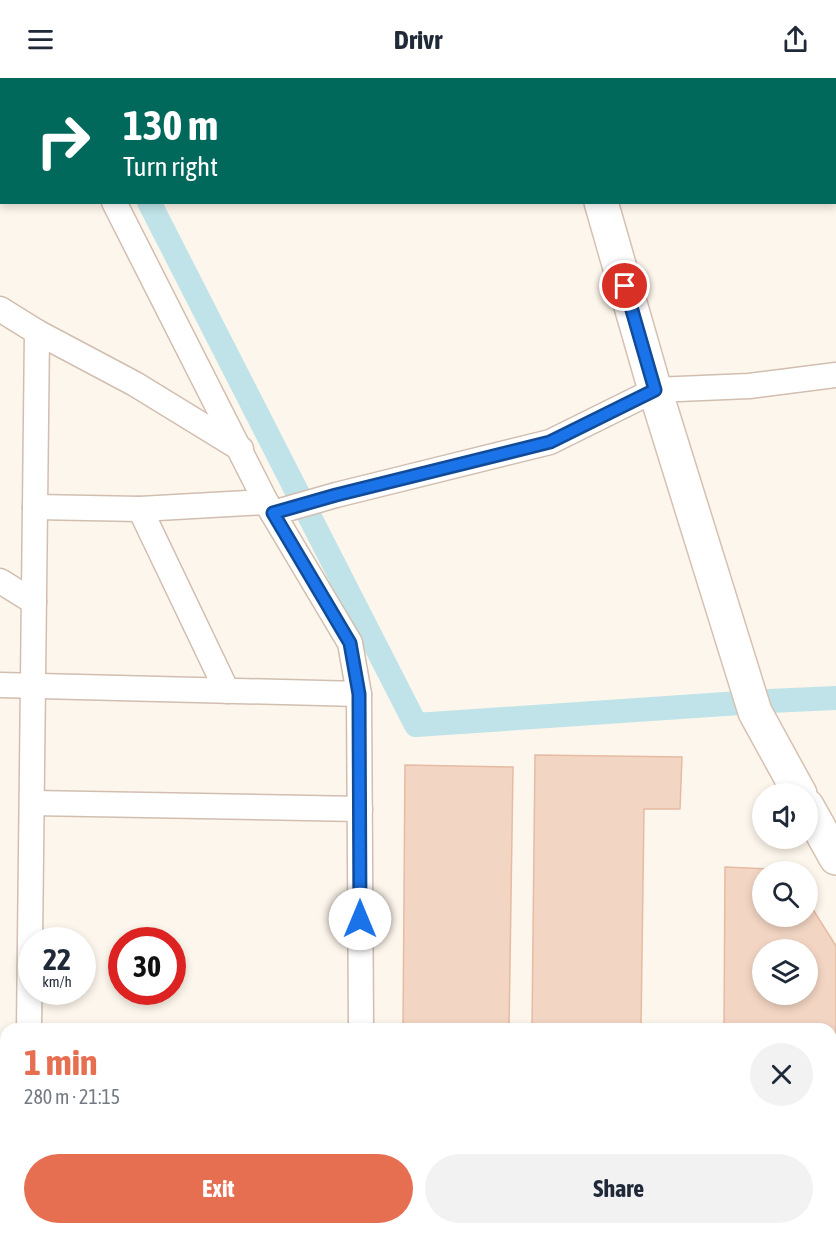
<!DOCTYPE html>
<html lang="en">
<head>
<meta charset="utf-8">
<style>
  :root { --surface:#fff; --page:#f2f2f3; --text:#1f2937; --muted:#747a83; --accent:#e76f51 }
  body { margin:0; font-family:"Asap Condensed",sans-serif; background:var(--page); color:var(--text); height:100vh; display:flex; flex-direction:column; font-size:22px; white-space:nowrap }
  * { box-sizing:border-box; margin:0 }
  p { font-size:20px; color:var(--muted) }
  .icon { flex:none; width:33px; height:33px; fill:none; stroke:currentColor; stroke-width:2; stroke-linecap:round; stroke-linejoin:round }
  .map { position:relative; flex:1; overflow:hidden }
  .details { position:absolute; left:0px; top:945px; width:837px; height:212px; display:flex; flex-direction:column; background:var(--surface); border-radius:18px 18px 0 0; box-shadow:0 3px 9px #0003 }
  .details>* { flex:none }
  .banner { position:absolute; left:0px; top:0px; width:837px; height:126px; box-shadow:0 3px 9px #0003; background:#00695c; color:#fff; overflow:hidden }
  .fabs { position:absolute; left:752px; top:705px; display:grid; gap:12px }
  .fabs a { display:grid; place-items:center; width:66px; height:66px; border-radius:50%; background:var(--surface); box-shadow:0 3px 9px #0003; font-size:30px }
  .speed { position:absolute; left:18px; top:849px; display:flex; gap:12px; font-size:30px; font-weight:700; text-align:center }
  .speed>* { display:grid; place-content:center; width:78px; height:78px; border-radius:50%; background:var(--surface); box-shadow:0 3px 9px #0003; line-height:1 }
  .speed small { font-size:15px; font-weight:400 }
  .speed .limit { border:9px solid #d22; background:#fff; color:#111 }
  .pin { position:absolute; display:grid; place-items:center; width:51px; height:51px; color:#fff; margin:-26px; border:3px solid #fff; border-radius:50%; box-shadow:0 2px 6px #0007 }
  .me { position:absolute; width:66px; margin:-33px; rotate:0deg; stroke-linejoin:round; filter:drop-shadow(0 0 4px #0008) }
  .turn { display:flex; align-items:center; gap:21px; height:126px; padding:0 24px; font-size:27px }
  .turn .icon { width:78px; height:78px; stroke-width:2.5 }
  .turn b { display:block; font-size:42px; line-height:51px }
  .round { display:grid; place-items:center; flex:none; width:63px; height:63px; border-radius:32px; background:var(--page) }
  .head { display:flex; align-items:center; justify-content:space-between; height:102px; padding:0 24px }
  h1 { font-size:36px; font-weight:700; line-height:45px; color:var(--accent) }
  .cta { display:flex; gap:12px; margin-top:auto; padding:12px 24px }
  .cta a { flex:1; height:69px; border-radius:36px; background:var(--accent); color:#fff; font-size:24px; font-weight:700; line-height:69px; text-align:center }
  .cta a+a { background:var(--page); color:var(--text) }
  header { display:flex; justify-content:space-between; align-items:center; height:78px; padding:0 24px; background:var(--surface); font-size:27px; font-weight:700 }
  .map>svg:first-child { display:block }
</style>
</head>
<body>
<header><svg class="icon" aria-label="menu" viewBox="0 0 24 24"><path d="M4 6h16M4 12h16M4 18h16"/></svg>Drivr<svg class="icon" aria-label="share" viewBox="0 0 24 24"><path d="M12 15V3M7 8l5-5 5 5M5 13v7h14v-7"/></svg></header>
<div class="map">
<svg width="836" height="1156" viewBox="0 0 836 1156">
  <rect width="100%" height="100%" fill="#fdf6ec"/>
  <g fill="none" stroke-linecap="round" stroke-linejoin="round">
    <!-- canal -->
    <g stroke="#bfe3e8" stroke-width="24">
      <path d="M85 0 86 2"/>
      <path d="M149 124 416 647 740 625"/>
      <path d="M769 623 836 620"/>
    </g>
  </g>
  <!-- building -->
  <g fill="#f3d5c3" stroke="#e6bba3" stroke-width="1.5" fill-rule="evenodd">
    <rect x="126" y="0" width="231" height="2"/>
    <path d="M535 677 682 679 680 731H644L641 951H532Z"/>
    <path d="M405 687 513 689 509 951H403Z"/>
    <path d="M725 789 788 792 762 794V838H807V822L836 868V1042L831 1041V951H724ZM762 872H807V916H762Z"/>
  </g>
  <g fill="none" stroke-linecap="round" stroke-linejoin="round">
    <defs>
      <g id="lane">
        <path d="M158 0 159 2"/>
        <path d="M336 0V2"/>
      </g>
      <g id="street">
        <path d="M49 0 50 2"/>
        <path d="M114 124 266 424 350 565 359 616 361 951"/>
        <path d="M0 231 37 254 135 306 241 371"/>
        <path d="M35 429 140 431 266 424"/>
        <path d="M140 431 227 613"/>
        <path d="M273 435 336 417 550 364 655 312 749 308 836 297"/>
        <path d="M0 503 34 524"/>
        <path d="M0 607 359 616"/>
        <path d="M33 725 360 731"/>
        <path d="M29 951 37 254"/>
        <path d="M0 1046H6"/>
        <path d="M831 1058 836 1059"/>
        <path d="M31 1150 32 1156"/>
        <path d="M360 1156V1150"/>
        <path d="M521 1156V1150"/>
        <path d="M682 1156V1150"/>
      </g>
      <g id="secondary">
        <path d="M566 0V2"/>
        <path d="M601 124 655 312 755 634 800 716"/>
        <path d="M807 728 836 780"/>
      </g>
    </defs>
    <!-- lane casing -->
    <use href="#lane" stroke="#d1beb0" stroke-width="15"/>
    <!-- street casing -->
    <use href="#street" stroke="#d1beb0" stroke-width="27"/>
    <!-- secondary casing -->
    <use href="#secondary" stroke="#d6c0b0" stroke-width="36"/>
    <!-- lane -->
    <use href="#lane" stroke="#fff" stroke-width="12"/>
    <!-- street -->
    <use href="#street" stroke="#fff" stroke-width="24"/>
    <!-- secondary -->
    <use href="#secondary" stroke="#fff" stroke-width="33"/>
  </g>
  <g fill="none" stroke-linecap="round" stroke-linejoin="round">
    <defs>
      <path id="route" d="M360 841 359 616 350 565 273 435 336 417 550 364 655 312 625 208"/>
    </defs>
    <!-- route casing -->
    <use href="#route" stroke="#114b97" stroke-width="15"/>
    <!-- route -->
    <use href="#route" stroke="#1a73e8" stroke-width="10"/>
  </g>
</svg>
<div class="fabs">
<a><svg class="icon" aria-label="sound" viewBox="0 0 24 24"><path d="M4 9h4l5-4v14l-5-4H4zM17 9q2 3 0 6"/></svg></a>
<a><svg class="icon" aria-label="search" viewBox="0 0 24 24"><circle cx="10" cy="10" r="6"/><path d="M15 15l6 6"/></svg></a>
<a><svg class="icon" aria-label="layers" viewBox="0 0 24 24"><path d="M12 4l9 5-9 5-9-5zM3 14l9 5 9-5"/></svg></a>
</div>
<div class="speed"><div>22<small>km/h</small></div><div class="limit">30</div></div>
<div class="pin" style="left:625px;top:208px;background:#d93025"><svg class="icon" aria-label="arrive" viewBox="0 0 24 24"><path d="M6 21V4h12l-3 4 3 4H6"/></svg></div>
<svg class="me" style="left:360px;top:841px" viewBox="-20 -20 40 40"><circle r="19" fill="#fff"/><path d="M0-13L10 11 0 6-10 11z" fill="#1a73e8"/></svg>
<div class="banner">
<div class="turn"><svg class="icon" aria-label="right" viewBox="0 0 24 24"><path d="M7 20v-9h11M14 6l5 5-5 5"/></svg><div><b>130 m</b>Turn right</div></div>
</div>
<section class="details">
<div class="head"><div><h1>1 min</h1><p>280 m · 21:15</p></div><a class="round"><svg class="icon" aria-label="close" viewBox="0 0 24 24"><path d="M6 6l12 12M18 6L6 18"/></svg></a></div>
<div class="cta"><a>Exit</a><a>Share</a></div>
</section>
</div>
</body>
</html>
